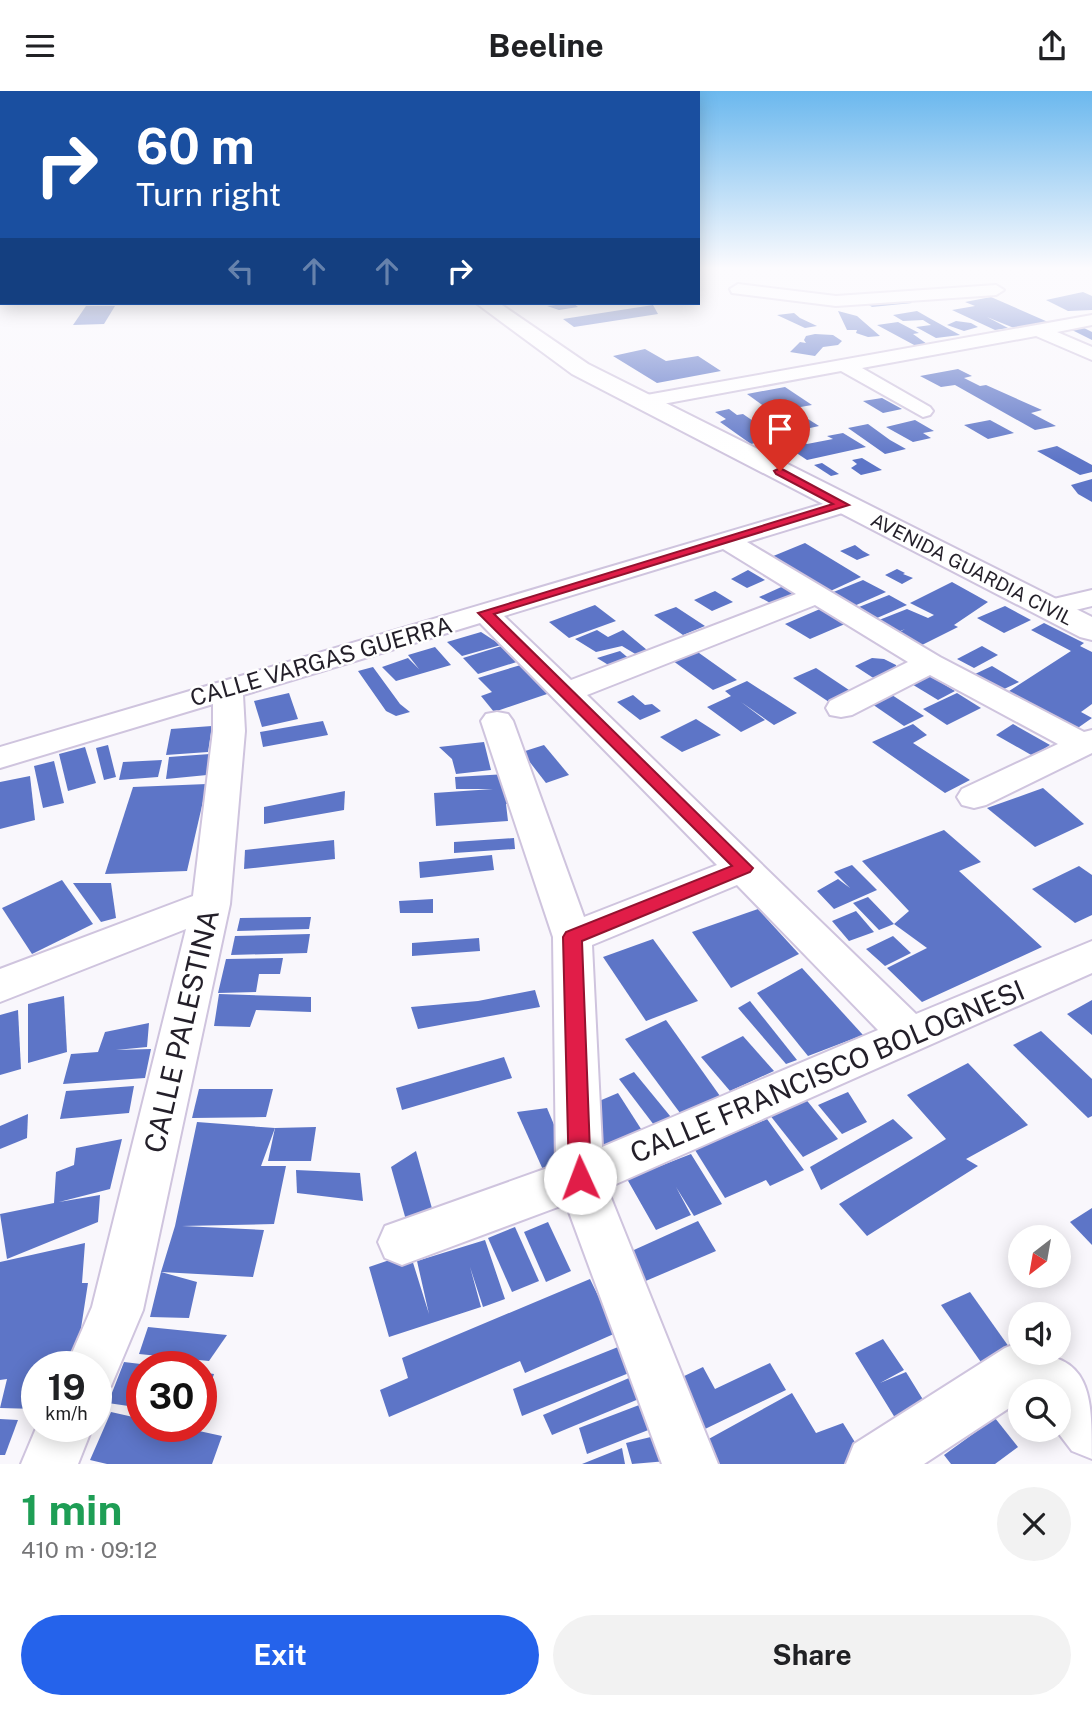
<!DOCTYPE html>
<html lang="en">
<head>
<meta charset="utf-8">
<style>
  :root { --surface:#fff; --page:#f2f2f2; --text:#202124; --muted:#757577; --accent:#2563eb }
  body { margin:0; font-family:"Public Sans",sans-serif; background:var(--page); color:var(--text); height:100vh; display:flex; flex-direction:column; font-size:26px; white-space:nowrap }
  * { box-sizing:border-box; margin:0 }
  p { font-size:23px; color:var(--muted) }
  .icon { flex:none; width:38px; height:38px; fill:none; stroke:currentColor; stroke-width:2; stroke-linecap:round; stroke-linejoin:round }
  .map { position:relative; height:1373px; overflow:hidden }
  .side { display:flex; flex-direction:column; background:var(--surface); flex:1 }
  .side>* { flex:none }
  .banner { position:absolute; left:0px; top:0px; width:700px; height:214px; box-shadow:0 4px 18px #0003; background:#1a4fa0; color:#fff; overflow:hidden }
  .needle { width:46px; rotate:211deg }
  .tools { position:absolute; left:1008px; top:1134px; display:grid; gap:14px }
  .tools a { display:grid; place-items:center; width:63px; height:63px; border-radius:50%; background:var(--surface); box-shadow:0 4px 18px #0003; font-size:35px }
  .speed { position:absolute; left:21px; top:1260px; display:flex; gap:14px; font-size:35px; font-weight:700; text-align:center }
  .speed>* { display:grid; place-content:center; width:91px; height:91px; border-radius:50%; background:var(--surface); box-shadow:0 4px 18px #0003; line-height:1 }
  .speed small { font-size:18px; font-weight:400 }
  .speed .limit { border:10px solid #d22; background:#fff; color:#111 }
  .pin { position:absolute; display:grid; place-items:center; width:60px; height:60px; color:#fff; margin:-72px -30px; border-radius:50% 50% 50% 0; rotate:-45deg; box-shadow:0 0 7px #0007 }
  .pin .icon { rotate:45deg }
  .me { position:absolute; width:77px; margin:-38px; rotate:358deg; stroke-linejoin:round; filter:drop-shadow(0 0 5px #0008) }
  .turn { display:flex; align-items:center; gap:24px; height:147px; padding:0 21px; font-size:32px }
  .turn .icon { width:91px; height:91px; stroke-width:2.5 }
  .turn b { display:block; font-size:49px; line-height:60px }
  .lanes { display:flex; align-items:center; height:66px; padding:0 21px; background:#0003; justify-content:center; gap:35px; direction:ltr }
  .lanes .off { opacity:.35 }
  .round { display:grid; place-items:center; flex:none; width:74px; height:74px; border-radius:37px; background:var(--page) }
  .summary { display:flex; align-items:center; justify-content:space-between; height:119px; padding:0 21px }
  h1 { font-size:42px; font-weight:700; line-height:52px; color:#1e9e55 }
  .primary-button { display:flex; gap:14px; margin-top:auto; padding:14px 21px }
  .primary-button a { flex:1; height:80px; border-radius:42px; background:var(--accent); color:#fff; font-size:28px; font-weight:700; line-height:80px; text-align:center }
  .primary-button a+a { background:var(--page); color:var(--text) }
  header { display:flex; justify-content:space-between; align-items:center; height:91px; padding:0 21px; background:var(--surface); font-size:32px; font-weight:700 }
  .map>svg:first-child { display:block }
</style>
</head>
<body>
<header><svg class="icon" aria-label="menu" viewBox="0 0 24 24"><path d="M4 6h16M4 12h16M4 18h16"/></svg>Beeline<svg class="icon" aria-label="share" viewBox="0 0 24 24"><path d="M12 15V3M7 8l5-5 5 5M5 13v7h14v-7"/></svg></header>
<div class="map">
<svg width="1092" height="1373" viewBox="0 0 1092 1373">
  <rect width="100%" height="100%" fill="#f9f7fc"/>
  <!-- building -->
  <g fill="#5d75c7">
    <path d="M1083 201 1092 205V219L1068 220 1046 209Z"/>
    <path d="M991 206 1048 231 1014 237 987 226 1008 237 995 239 952 219 975 215 965 211Z"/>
    <path d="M906 208 912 212 872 216 866 212Z"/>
    <path d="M573 212 578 216 559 219 547 215Z"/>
    <path d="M653 214 658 223 574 236 563 228Z"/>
    <path d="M86 215H115L104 233 73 234Z"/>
    <path d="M838 220 857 225 880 245 868 246 856 242 857 239H847Z"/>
    <path d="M917 220 931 228 960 244 936 247 916 236 931 234 923 229 903 230 893 224Z"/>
    <path d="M794 222 800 227 817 235 805 237 777 224Z"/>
    <path d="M956 230 971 232 978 236 964 240 947 234Z"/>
    <path d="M898 231 919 242 913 243 927 253 916 255 877 234Z"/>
    <path d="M1084 237 1092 241V249L1072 239Z"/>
    <path d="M815 243 833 244 842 250 838 254 823 256 815 265 790 261 800 251 806 252 804 249 806 245Z"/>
    <path d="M645 258 666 270 698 265 721 280 657 292 613 265Z"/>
    <path d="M958 278 972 285 964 287 980 295 986 294 1042 319 1031 322 1056 335 1035 339 955 294 941 296 920 285Z"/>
    <path d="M785 296 812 314 772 321 747 303Z"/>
    <path d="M882 307 902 318 883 322 863 310Z"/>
    <path d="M729 318 737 324 743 323 778 347 751 353 720 331 726 328 715 321Z"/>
    <path d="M797 321 819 335 788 342 766 326Z"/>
    <path d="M915 329 934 340 923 342 931 347 913 351 886 336Z"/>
    <path d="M990 329 1014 342 988 348 964 334Z"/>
    <path d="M868 333 890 349 906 358 885 363 848 337Z"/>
    <path d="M843 342 866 356 807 369 783 353 801 349 807 353 833 348 827 345Z"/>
    <path d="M1057 355 1092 374V381L1080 384 1037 360Z"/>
    <path d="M862 367 882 379 861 384 851 377 857 373 852 369Z"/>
    <path d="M822 372 839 383 831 385 814 374Z"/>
    <path d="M1092 388V411L1078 403 1071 394Z"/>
    <path d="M805 452 861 486 824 503 766 468Z"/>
    <path d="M855 454 863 460 870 464 857 469 840 460Z"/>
    <path d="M897 478 905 482 903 483 913 487 902 493 885 484Z"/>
    <path d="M748 479 765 489 747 497 731 488Z"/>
    <path d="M863 489 886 501 854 515 831 502Z"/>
    <path d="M952 491 988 511 954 534 958 536 916 557 894 544 905 538 898 541 879 529 907 518 928 527 934 524 910 512Z"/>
    <path d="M788 493 801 500 772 513 759 506Z"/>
    <path d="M715 500 733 511 712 520 694 509Z"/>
    <path d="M889 504 907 514 877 527 859 516Z"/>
    <path d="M595 514 616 530 569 547 549 531Z"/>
    <path d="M827 515 852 530 810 548 785 533Z"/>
    <path d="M1005 515 1031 529 1004 542 977 527Z"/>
    <path d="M676 516 705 535 683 544 654 524Z"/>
    <path d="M1044 532 1084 552 1080 555 1092 561V613L1081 621 1092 627 1072 641 1003 604 1071 560 1031 539Z"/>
    <path d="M597 539 608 546 623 539 647 559 637 564 622 555 596 561 575 548Z"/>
    <path d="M481 541 501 554 462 565 447 551Z"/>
    <path d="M508 553 523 569 478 583 463 567Z"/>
    <path d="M982 555 998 564 974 577 957 568Z"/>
    <path d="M435 556 451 574 396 590 382 576 408 567 419 578 408 564Z"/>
    <path d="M692 557 737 589 713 599 669 567Z"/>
    <path d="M620 560 632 570 615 578 597 567Z"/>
    <path d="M872 567 884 568 896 574 897 584 881 592 855 575Z"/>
    <path d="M524 573 553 601 494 621 481 605 492 601 478 587Z"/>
    <path d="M992 575 1019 591 1002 599 975 583Z"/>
    <path d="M373 576 400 613 410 621 396 625 386 620 358 580Z"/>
    <path d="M816 577 855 603 832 613 793 587Z"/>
    <path d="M927 583 955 600 938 609 910 592Z"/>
    <path d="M747 590 797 622 774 634 741 611 765 629 741 641 707 616 731 605 725 600Z"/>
    <path d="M289 602 298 628 262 636 254 610Z"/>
    <path d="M957 602 981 617 947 634 923 618Z"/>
    <path d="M633 604 645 614 652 613 661 620 640 629 617 611Z"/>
    <path d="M892 604 924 625 904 635 872 613Z"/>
    <path d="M696 628 721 644 682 661 660 646Z"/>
    <path d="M323 630 328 644 263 656 260 641Z"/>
    <path d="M913 633 927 644 913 652 970 689 945 702 872 651Z"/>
    <path d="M1013 633 1050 654 1033 665 996 644Z"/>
    <path d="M212 635 208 661 166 664 171 638Z"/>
    <path d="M484 651 491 679 456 683 452 668 439 656Z"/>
    <path d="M108 654 116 686 104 689 96 657Z"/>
    <path d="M544 654 569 684 546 692 522 661Z"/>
    <path d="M85 656 96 692 68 700 59 663Z"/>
    <path d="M210 663 207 684 166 688 169 666Z"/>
    <path d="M162 669 158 686 119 689 123 671Z"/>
    <path d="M54 670 64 712 43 717 34 675Z"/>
    <path d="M507 683 514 712 506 713 508 730 436 735 434 702 493 698H456L455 686Z"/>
    <path d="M30 685 35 729 0 738V691Z"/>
    <path d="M207 693 187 780 105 783 133 696Z"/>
    <path d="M1043 697 1084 733 1035 756 987 717Z"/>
    <path d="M345 700 344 719 264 733V716Z"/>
    <path d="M944 739 981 771 959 780 1042 856 922 911 887 877 927 857 894 833 879 839 853 812 868 806 894 833 909 820 862 770Z"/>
    <path d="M514 747 515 758 454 762V751Z"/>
    <path d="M334 749 335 768 244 778 245 759Z"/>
    <path d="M492 764 494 779 420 787 419 771Z"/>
    <path d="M852 774 877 799 834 818 817 800 838 788 850 797 834 781Z"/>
    <path d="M1079 775 1092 784V824L1075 832 1032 798Z"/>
    <path d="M62 789 93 833 32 863 2 817Z"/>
    <path d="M73 792H111L116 827 101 831Z"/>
    <path d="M433 808V822H400L399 810Z"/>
    <path d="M758 818 799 863 731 897 692 841Z"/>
    <path d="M856 820 874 841 849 850 832 830Z"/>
    <path d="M311 826 309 838 237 840 240 827Z"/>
    <path d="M310 843 307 862 231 864 235 845Z"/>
    <path d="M893 845 911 862 885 875 866 858Z"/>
    <path d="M479 847 480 860 412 865V852Z"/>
    <path d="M653 848 698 910 646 930 603 866Z"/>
    <path d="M283 867 280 883H259L256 901 218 902 226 868Z"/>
    <path d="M802 877 863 944 808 965 757 902Z"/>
    <path d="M535 899 540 916 418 938 411 916 478 910Z"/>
    <path d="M219 903 311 906V921L256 919 250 936 214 935Z"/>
    <path d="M64 905 67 961 28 972V913Z"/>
    <path d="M1092 909V944L1067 923Z"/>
    <path d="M750 910 797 969 786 973 738 917Z"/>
    <path d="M18 919 21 978 0 984V924Z"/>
    <path d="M666 929 720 1005 683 1026 625 948Z"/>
    <path d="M149 932 147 956 116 959 151 958 145 987 63 993 71 963 98 961 105 941Z"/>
    <path d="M1041 940 1092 988V1025L1088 1027 1013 954Z"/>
    <path d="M743 945 774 980 730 1000 701 966Z"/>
    <path d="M504 966 512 987 402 1019 396 997Z"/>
    <path d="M968 972 1028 1034 966 1068 978 1075 867 1145 839 1113 946 1048 907 1004Z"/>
    <path d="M634 981 675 1031 657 1038 619 988Z"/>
    <path d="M134 995 129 1022 60 1028 66 1000Z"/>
    <path d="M199 998H273L266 1026 192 1027Z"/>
    <path d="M848 1001 867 1031 842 1043 818 1014Z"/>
    <path d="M618 1002 643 1041 595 1063 592 1013Z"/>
    <path d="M804 1006 838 1048 803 1066 769 1023Z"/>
    <path d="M547 1017 570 1072 544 1081 517 1021Z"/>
    <path d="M28 1023 27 1047 0 1058V1035Z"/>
    <path d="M767 1028 804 1079 770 1095 766 1089 725 1107 695 1059Z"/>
    <path d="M893 1028 913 1047 821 1099 810 1076Z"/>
    <path d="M197 1031 275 1037 261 1075H286L274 1133 182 1135 264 1139 253 1186 161 1181 197 1191 189 1227 150 1226 161 1181 175 1135Z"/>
    <path d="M316 1036 311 1070H268L275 1037Z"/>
    <path d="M122 1048 110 1098 59 1111 100 1104 98 1131 7 1168 0 1123 54 1112 56 1081 74 1074 76 1057Z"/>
    <path d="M416 1060 433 1121 406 1129 391 1076Z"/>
    <path d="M691 1063 722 1113 694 1125 676 1096 691 1124 656 1139 627 1088Z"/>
    <path d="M296 1079 360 1082 363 1110 297 1102Z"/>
    <path d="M1092 1117V1154L1070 1131Z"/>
    <path d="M698 1130 716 1160 641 1192 625 1163Z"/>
    <path d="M548 1131 571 1180 546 1191 524 1141Z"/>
    <path d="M515 1136 539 1190 512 1201 488 1147Z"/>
    <path d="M485 1149 505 1208 483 1216 470 1176 481 1216 389 1246 369 1176 410 1162 429 1223 417 1170Z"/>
    <path d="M85 1152 82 1192H88L75 1276H37V1318L0 1317 7 1288 0 1289V1171Z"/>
    <path d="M590 1188 616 1242 525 1282 520 1270 389 1326 380 1299 408 1287 402 1267Z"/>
    <path d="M970 1201 1014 1263 985 1277 941 1214Z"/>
    <path d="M148 1236 227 1244 209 1270 139 1263Z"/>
    <path d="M883 1248 904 1279 880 1292 906 1281 935 1328 905 1343 855 1262Z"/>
    <path d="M618 1256 629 1282 522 1325 513 1298Z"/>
    <path d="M124 1271 149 1274 142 1276V1317L108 1312Z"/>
    <path d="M770 1272 786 1299 705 1338 678 1288 703 1276 715 1298Z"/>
    <path d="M201 1281 214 1283 202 1318H201Z"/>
    <path d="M636 1284 646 1305 552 1344 543 1324Z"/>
    <path d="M792 1302 816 1342 843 1332 866 1369 857 1373H718L705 1350Z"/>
    <path d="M647 1311 656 1336 587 1363 579 1337Z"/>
    <path d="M111 1321 142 1328V1335H176L222 1345 212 1373H107L90 1369Z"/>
    <path d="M995 1327 1018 1356 995 1373H951L944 1364Z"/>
    <path d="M0 1328 18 1329 5 1364H0Z"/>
    <path d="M659 1344 668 1373H660L667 1370 632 1373 626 1352Z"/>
    <path d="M622 1357 625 1373H582Z"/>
  </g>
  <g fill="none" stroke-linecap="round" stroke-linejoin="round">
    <defs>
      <g id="minor">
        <path d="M738 193 836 205 996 194 1004 199 996 204 836 215 732 202 730 198Z"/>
        <path d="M1092 224V234L1057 241 1092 256V269L1036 245 862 277 930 316 933 320 930 324 923 326 841 280 641 317 631 311 641 305Z"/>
        <path d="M843 407 852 409 855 414 852 419 747 451 940 566 1084 641 1092 639V662L986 714 974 717 962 714 957 706 962 698 1058 653 930 584 852 624 841 626 830 624 826 617 830 610 908 571 815 514 587 604 916 923 1092 850V882L607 1097 718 1373H662L566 1113 402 1174 385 1167 378 1151 385 1135 556 1074 553 846 481 630 486 623 497 621 508 623 513 630 584 826 717 774 480 532 243 604 245 640 230 813 143 1219 111 1295 96 1301V1276H66L92 1216 186 838 0 911V878L193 805 213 640V613L0 677V656ZM723 458 796 503 571 589 504 525ZM737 794 878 939 602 1056 592 854Z"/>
        <path d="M1092 499V515L1051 525 1041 523 1037 517 1041 511Z"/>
        <path d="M1020 1251V1262C1092 1262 1092 1303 1092 1368L1072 1360 1056 1339H1059V1300H1020V1310L924 1373H846L854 1353 1005 1257Z"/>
        <path d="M37 1335H93L78 1373H21Z"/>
      </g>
      <path id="major" d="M476 212H499L588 273 1092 526V549L1080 546 572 283Z"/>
    </defs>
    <!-- minor casing -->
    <use href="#minor" stroke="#cfc4de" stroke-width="4"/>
    <!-- major casing -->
    <use href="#major" stroke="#cfc4de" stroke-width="4"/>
    <!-- minor -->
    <use href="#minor" fill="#fff" fill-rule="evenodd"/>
    <!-- major -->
    <use href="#major" fill="#fff" fill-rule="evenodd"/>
  </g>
  <!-- sky -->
  <linearGradient id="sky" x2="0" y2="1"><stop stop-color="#6bb8ee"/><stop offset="0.48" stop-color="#fcfbfe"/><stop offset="1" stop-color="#fcfbfe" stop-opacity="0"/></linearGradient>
  <rect width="1092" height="369" fill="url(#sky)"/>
  <!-- route -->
  <path fill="#e11d48" stroke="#92132f" stroke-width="2" d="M780 377 849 414 494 523 753 777 750 781 582 850 591 1087 588 1094 580 1097 572 1094 569 1087 563 846 566 841 732 775 478 522 833 413 776 383 774 380Z"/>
  <g text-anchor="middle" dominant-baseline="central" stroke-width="5" stroke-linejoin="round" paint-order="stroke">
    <!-- far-street labels -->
    <g font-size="19" fill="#231f29" stroke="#fff">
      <text transform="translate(972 478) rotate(27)">AVENIDA GUARDIA CIVIL</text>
    </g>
    <!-- street labels -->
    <g font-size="23" fill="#231f29" stroke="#fff">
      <text transform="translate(321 570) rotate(-16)">CALLE VARGAS GUERRA</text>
    </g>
    <!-- near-street labels -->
    <g font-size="28" fill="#231f29" stroke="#fff">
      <text transform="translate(181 940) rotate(-77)">CALLE PALESTINA</text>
      <text transform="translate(827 980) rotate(-23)">CALLE FRANCISCO BOLOGNESI</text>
    </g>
  </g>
</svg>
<div class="tools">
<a><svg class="needle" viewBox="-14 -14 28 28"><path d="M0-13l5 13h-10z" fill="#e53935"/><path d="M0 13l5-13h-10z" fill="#757577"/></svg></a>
<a><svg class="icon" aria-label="sound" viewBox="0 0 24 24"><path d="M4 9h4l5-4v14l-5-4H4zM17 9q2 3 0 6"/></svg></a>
<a><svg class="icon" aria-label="search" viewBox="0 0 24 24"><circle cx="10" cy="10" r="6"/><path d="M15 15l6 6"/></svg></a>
</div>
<div class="speed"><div>19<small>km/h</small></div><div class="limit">30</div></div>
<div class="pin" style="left:780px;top:380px;background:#d93025"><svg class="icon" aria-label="arrive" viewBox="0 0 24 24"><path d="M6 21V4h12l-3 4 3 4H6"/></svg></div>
<svg class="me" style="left:580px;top:1087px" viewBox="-20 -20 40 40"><circle r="19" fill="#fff"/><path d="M0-13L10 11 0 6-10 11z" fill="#e11d48"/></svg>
<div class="banner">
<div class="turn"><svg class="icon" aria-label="right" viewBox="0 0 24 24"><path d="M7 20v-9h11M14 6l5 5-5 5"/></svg><div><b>60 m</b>Turn right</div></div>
<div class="lanes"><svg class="icon off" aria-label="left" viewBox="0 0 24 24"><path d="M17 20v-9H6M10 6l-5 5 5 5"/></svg><svg class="icon off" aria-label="ahead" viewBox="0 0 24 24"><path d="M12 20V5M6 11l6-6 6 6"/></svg><svg class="icon off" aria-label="ahead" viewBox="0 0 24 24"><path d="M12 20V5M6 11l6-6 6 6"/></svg><svg class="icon" aria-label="right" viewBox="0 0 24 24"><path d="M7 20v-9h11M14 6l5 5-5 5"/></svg></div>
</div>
</div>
<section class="side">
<div class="summary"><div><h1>1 min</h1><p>410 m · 09:12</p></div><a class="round"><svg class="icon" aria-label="close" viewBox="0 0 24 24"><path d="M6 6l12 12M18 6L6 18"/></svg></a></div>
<div class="primary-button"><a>Exit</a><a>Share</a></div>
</section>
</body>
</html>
